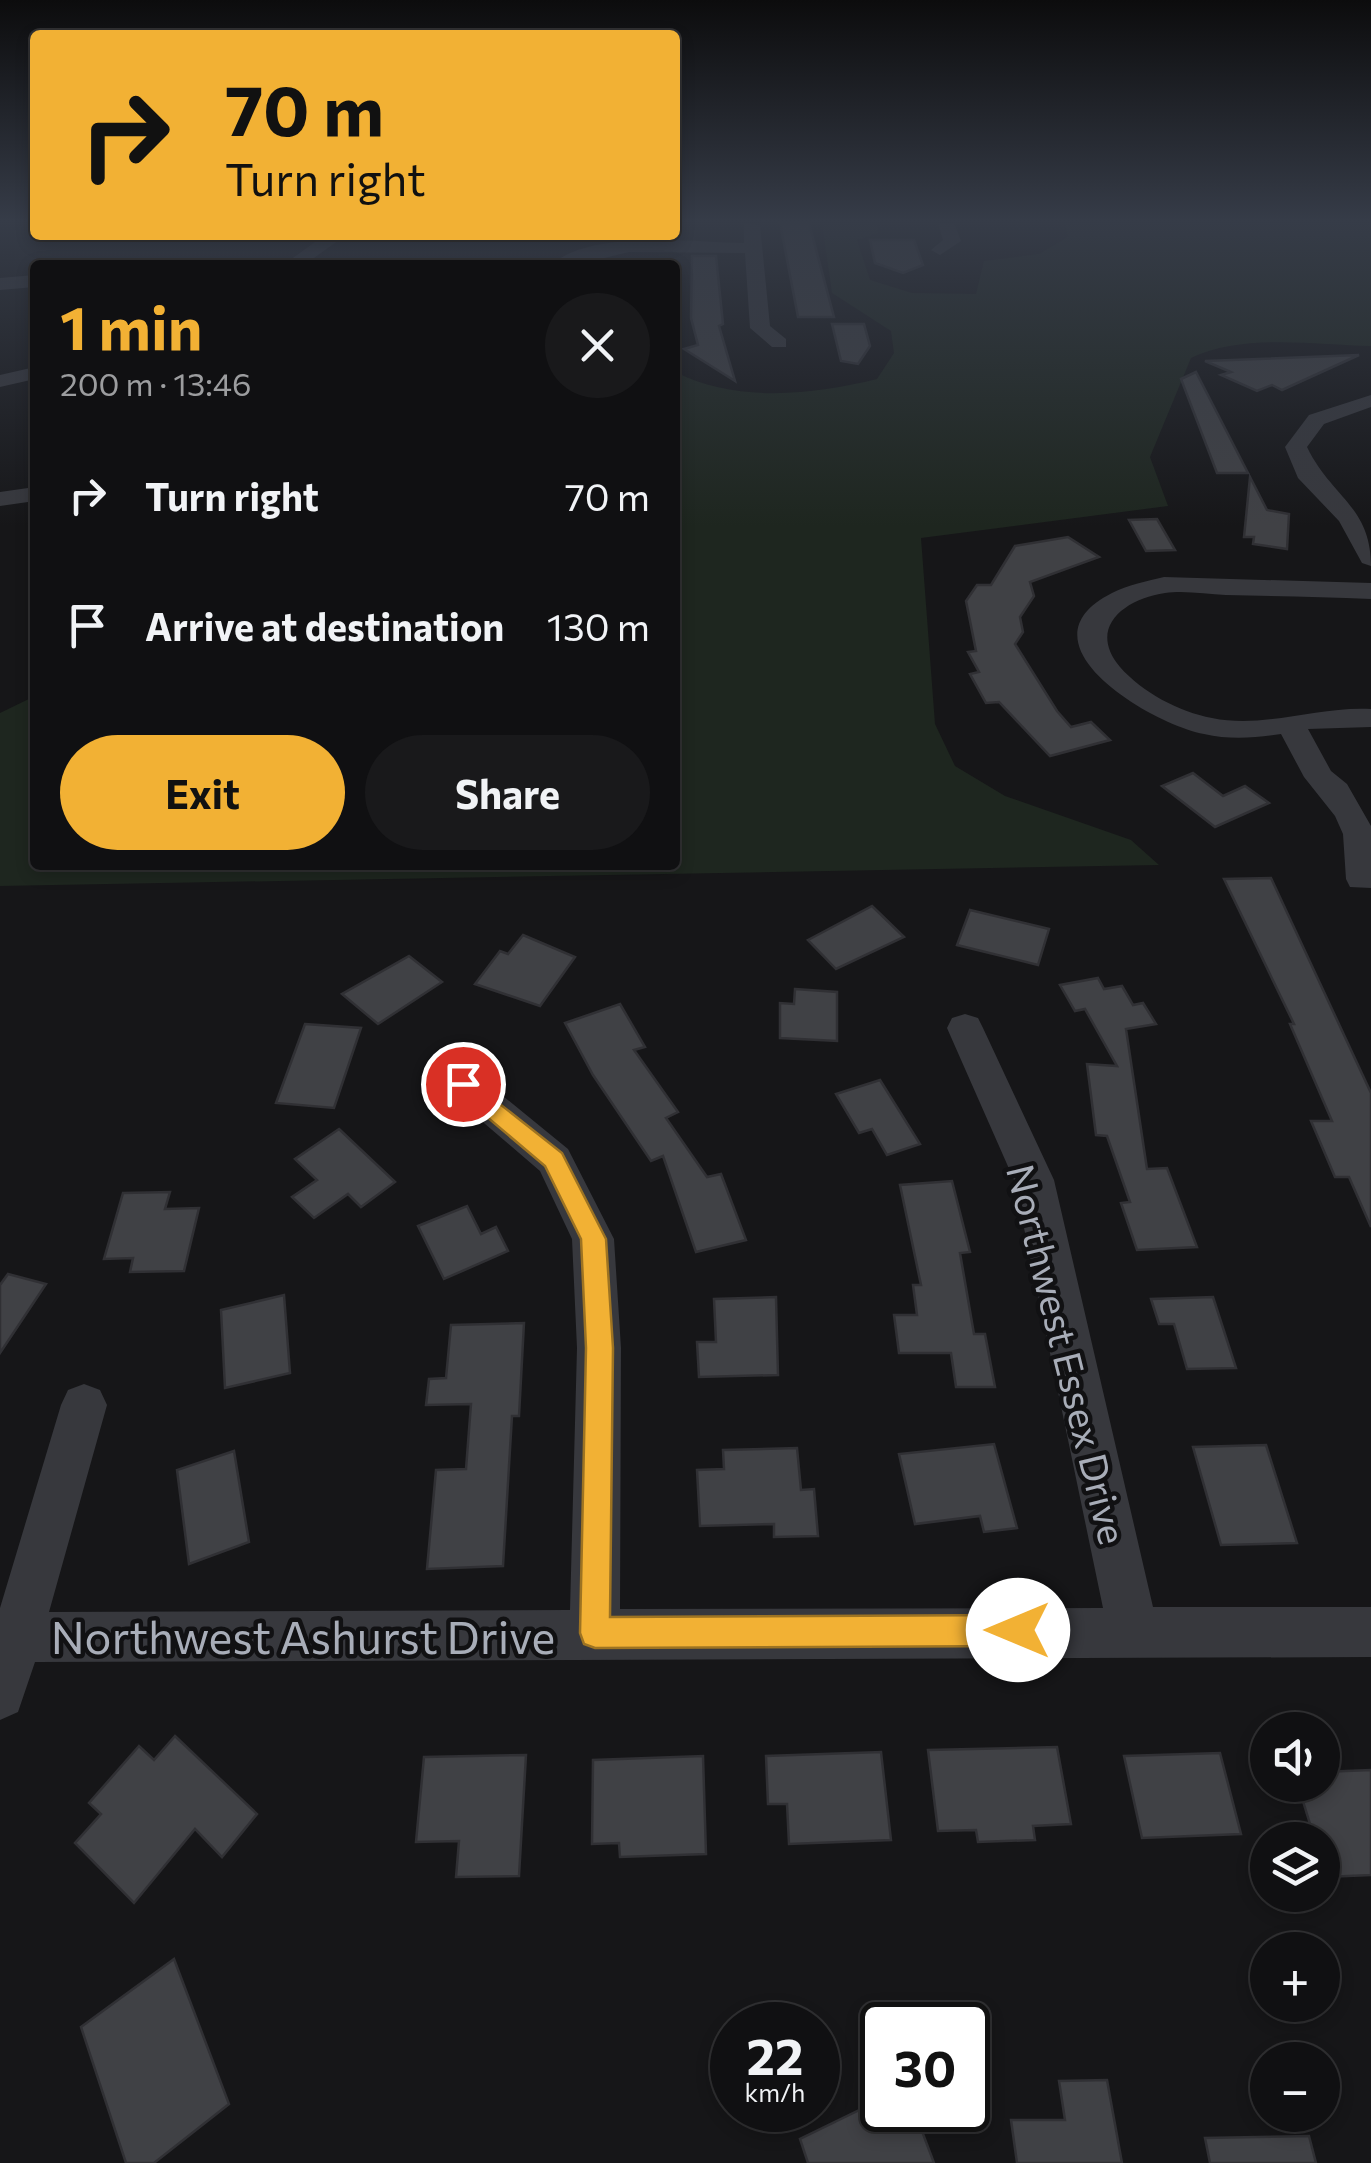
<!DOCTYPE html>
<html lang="en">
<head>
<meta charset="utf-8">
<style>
  :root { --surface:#101012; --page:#19191b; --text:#f1f3f6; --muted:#9c9d9f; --line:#303032; --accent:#f2b134 }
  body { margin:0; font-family:Commissioner,sans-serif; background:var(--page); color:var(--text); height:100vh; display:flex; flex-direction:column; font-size:38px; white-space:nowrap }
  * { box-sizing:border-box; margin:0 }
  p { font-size:32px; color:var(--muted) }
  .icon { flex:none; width:55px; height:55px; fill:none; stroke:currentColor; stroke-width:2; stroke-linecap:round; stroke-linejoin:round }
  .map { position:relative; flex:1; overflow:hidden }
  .details { position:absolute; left:30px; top:260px; width:650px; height:610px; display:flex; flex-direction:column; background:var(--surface); border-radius:10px; box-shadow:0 5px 15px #0003,0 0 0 2px var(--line) }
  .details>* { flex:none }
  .hud { position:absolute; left:30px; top:30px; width:650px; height:210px; border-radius:10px; box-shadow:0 5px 15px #0003,0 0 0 2px var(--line); background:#f2b134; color:#111; overflow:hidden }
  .buttons { position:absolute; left:1250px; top:1712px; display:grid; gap:20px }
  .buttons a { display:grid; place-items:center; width:90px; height:90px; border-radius:50%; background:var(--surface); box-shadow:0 5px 15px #0003,0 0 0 2px var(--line); font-size:50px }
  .speed { position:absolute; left:710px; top:2002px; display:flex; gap:20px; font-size:50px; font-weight:700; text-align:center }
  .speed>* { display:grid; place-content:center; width:130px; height:130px; border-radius:50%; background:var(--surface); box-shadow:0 5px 15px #0003,0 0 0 2px var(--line); line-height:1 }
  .speed small { font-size:25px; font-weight:400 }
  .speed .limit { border:5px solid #111; border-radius:15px; background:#fff; color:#111 }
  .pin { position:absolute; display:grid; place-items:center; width:85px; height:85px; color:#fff; margin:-42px; border:5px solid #fff; border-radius:50%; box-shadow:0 2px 10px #0007 }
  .me { position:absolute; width:110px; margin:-55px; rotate:270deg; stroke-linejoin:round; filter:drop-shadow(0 0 8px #0008) }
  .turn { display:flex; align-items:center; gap:35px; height:210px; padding:0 30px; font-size:45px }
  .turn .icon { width:130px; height:130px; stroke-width:2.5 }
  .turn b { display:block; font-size:70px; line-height:85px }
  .round { display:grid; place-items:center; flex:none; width:105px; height:105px; border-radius:52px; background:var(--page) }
  .overview { display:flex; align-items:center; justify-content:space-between; height:170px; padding:0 30px }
  h1 { font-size:60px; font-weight:700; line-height:75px; color:var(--accent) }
  .primary-button { display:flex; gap:20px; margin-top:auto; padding:20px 30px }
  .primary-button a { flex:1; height:115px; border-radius:60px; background:var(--accent); color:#111; font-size:40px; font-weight:700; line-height:115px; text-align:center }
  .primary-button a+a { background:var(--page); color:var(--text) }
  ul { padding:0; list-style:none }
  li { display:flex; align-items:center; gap:30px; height:130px; padding:0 30px }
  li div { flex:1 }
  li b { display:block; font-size:38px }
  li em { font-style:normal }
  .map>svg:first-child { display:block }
</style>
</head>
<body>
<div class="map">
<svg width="1371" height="2163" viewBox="0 0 1371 2163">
  <rect width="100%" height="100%" fill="#161618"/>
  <!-- green -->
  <path fill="#1e261f" d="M822 223H876L878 233 857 240 870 280 912 293 976 294 984 261 1039 254 1068 237 1065 223H1371V346C1314 345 1243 333 1191 358L1150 457 1168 506 921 538 935 724 955 766 1005 796 1131 840 1159 865 0 886V713L35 696V865H675V372C737 403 812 395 877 379L894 353 891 331 832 293Z"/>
  <!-- building -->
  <g fill="#404145" stroke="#303034" stroke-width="2.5">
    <path d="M780 223H809L834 317H798Z"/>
    <path d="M870 240H914L923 265 903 273 875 263Z"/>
    <path d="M692 256H716L723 324 719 326 735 381 684 349 698 345 691 318Z"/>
    <path d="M832 324H864L870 346 858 364 841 361Z"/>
    <path d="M1359 355 1282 390 1272 385 1257 391 1221 375 1231 372 1205 361Z"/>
    <path d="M1196 372 1248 473H1217L1181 379Z"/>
    <path d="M1250 477 1267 510 1289 514 1287 549 1253 544 1254 537H1244Z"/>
    <path d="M1157 519 1175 550 1146 551 1129 520Z"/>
    <path d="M1068 537 1099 557 1030 582 1034 596 1020 617 1023 632 1015 644 1057 711 1071 727 1091 722 1110 740 1050 756 999 702 986 703 970 674 979 672 968 652 976 651 966 601 977 585H991L1015 546Z"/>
    <path d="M1193 773 1223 796 1245 786 1269 803 1215 827 1162 786Z"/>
    <path d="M1271 878 1371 1093V1227L1349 1177H1335L1311 1121H1332L1290 1024H1294L1224 879Z"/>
    <path d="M872 906 904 937 836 969 808 940Z"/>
    <path d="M970 910 1049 929 1038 965 957 945Z"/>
    <path d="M523 935 575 957 540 1006 475 984 500 951 508 954Z"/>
    <path d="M409 956 442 982 378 1024 342 994Z"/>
    <path d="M1098 978 1104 989 1122 986 1133 1005 1143 1003 1156 1024 1126 1029 1147 1169 1167 1168 1197 1247 1137 1250 1121 1203 1130 1202 1107 1136 1096 1135 1087 1064 1117 1066 1085 1009 1075 1011 1060 985Z"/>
    <path d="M795 989 837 992V1041L780 1038V1003L794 1004Z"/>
    <path d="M620 1004 645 1047 634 1050 678 1112 666 1118 707 1177 721 1174 746 1240 696 1252 663 1156 651 1161 593 1075 565 1023Z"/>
    <path d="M305 1024 361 1028 334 1108 276 1103Z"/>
    <path d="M880 1080 920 1144 887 1155 872 1129 859 1133 836 1094Z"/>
    <path d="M339 1129 395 1182 361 1207 348 1194 314 1218 292 1197 317 1180 295 1159Z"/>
    <path d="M952 1181 970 1252 960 1253 974 1334H985L995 1387H956L951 1353H899L894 1315H917L913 1285H921L900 1185Z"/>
    <path d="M170 1192 165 1209 199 1208 184 1271 130 1272 133 1258 104 1259 123 1193Z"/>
    <path d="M467 1206 481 1234 496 1227 508 1251 444 1279 418 1226Z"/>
    <path d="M8 1274 46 1284 0 1353V1285Z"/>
    <path d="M284 1295 290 1373 225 1388 221 1310Z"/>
    <path d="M776 1297 778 1375 699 1377 697 1342H716L714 1299Z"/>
    <path d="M1213 1297 1236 1368 1187 1369 1174 1324H1159L1151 1299Z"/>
    <path d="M524 1323 519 1416H512L503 1566 427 1569 436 1470 466 1469 471 1404 426 1405 429 1379 446 1378 451 1325Z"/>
    <path d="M994 1444 1017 1528 984 1532 980 1516 915 1524 899 1454Z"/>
    <path d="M1266 1445 1297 1543 1221 1545 1193 1447Z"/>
    <path d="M797 1448 801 1490 814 1489 818 1536 774 1537V1524L700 1526 697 1470 724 1469 723 1450Z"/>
    <path d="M234 1451 249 1542 189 1564 177 1470Z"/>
    <path d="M175 1736 257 1814 222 1857 195 1829 134 1903 75 1843 101 1814 89 1803 139 1746 154 1760Z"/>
    <path d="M1057 1747 1071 1824 1033 1826 1035 1840 978 1842 976 1830 938 1831 928 1750Z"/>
    <path d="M881 1752 891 1840 789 1844 787 1804H768L766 1756Z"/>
    <path d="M1220 1753 1241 1834 1142 1838 1124 1756Z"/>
    <path d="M526 1755 519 1876 456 1877 459 1841 416 1842 424 1757Z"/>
    <path d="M703 1756 706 1854 620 1857 619 1843 592 1844 593 1760Z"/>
    <path d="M1371 1770V1875L1326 1877 1322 1840H1315L1298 1785H1322V1772Z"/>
    <path d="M174 1959 229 2104 154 2163H126L81 2027Z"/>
    <path d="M1107 2080 1122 2163H1017L1011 2120H1065L1059 2081Z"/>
    <path d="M882 2099V2110H914L934 2163H808L800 2139Z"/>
    <path d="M1309 2136 1316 2163H1210L1205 2138Z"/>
  </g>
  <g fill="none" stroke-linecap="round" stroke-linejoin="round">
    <!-- minor -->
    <g fill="#37383d" fill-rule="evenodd">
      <path d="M744 223 760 225 770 326 786 339V347H772L750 328 745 253 629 252 575 265H551C591 229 692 242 744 243Z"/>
      <path d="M938 223H954L961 241 940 255 931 250 943 240Z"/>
      <path d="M325 235H346L304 265H283Z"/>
      <path d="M35 275V287L0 290V278Z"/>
      <path d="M35 367V379L0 387V375Z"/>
      <path d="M1371 395V407L1324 424 1307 447C1331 497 1371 506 1371 566L1362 563 1339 521 1298 478 1285 447 1309 415Z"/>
      <path d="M35 487V501L0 506V492Z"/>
      <path d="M1164 577 1371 583V599C1323 597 1274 596 1226 595 1206 594 1184 590 1165 593 1124 599 1087 628 1120 667 1142 692 1179 712 1212 718 1264 729 1318 706 1371 709V727L1308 729 1331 771 1347 784 1371 826V888L1350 887 1346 879 1343 834 1335 816 1304 777 1281 734C1255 738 1230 740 1204 734 1152 724 1013 643 1112 593 1127 585 1148 581 1164 577Z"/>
      <path d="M965 1014 978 1018 983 1028 1054 1180 1153 1607H1371V1657L35 1662 18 1712 0 1720V1608L61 1405 68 1390 84 1384 100 1390 107 1405 49 1612 570 1610 577 1348 572 1239 540 1171 450 1094 444 1084 450 1074 463 1069 476 1074 568 1149 614 1239 621 1348 620 1609 1103 1608 1014 1180 947 1028 952 1018Z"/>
    </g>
  </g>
  <!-- sky -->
  <linearGradient id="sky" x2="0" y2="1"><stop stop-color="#0c0c0d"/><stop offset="0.42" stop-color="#363c48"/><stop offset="1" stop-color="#363c48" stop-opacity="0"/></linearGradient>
  <rect width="1371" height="526" fill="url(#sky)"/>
  <!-- route -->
  <path fill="#f2b134" stroke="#9d7322" stroke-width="2.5" d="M463 1075 562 1153 606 1239 613 1348 610 1617 1018 1615 1029 1619 1033 1630 1029 1641 1018 1646 595 1648 584 1644 580 1633 586 1348 581 1239 545 1166 455 1090 452 1084Z"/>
  <g text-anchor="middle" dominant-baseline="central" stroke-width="9" stroke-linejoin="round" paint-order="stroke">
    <!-- street labels -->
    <g font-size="38" fill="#a8adb8" stroke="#111113">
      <text transform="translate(1068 1354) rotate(76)">Northwest Essex Drive</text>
    </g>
    <!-- near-street labels -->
    <g font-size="45" fill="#a8adb8" stroke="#111113">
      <text x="303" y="1635">Northwest Ashurst Drive</text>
    </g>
  </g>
</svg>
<div class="buttons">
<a><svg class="icon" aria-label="sound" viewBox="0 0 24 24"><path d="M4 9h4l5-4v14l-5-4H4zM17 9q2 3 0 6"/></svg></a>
<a><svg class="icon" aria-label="layers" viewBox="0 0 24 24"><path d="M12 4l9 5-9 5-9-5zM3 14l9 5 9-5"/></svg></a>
<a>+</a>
<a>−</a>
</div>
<div class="speed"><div>22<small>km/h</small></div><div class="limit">30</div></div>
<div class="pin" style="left:463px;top:1084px;background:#d93025"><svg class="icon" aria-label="arrive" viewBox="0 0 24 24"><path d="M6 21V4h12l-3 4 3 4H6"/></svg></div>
<svg class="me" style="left:1018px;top:1630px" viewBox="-20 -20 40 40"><circle r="19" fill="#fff"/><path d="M0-13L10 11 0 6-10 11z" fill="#f2b134"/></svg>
<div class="hud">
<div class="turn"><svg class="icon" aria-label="right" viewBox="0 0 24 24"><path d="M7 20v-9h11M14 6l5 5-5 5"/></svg><div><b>70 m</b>Turn right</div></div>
</div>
<section class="details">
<div class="overview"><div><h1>1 min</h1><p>200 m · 13:46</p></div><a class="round"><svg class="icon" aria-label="close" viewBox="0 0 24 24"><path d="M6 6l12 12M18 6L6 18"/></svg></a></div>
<ul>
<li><svg class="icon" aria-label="right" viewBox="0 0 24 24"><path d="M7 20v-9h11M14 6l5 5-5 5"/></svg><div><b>Turn right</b></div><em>70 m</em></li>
<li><svg class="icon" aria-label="arrive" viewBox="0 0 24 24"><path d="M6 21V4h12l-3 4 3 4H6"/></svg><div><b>Arrive at destination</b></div><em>130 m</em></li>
</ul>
<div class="primary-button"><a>Exit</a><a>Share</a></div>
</section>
</div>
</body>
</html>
